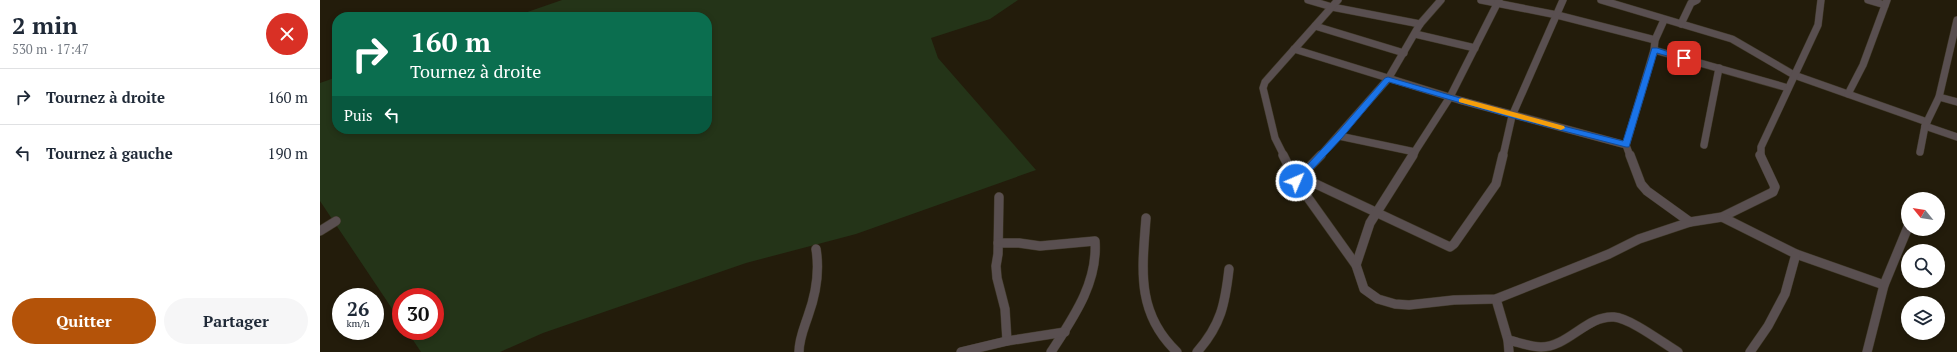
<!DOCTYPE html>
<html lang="fr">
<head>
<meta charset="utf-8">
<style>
  :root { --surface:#fff; --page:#f6f6f7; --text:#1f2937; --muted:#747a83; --line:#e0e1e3; --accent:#b45309 }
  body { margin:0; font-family:"PT Serif",serif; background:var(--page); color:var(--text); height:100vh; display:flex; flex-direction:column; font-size:15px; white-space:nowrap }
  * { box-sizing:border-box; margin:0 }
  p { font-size:13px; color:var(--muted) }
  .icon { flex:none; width:22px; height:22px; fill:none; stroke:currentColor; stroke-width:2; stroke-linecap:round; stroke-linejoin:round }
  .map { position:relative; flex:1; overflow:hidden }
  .panel { display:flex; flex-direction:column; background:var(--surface); width:320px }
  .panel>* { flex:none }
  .top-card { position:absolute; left:12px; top:12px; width:380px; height:122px; border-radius:16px; box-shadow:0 2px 6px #0003; background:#0b6e4f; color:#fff; overflow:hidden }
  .needle { width:26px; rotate:300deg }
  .fabs { position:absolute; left:1581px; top:192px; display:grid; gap:8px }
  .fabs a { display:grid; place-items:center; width:44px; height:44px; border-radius:50%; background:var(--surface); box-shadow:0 2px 6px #0003; font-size:20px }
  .speed { position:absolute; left:12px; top:288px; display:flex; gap:8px; font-size:20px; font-weight:700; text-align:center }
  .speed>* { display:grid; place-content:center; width:52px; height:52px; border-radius:50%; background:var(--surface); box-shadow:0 2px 6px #0003; line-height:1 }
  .speed small { font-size:10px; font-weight:400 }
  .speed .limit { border:6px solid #d22; background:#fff; color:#111 }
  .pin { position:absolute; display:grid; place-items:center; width:34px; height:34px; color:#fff; margin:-17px; border-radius:8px; box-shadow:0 2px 6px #0006 }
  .me { position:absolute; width:44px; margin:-22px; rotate:45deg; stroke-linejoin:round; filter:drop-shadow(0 0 3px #0008) }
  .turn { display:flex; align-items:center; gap:14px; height:84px; padding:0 12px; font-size:18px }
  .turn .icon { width:52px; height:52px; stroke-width:2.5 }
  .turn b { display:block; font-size:28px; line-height:34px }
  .then { display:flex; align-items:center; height:38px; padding:0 12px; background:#0003; gap:8px; font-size:15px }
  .round { display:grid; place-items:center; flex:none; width:42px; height:42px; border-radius:21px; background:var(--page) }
  .overview { display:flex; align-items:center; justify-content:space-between; height:68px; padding:0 12px }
  h1 { font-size:24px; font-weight:700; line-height:30px }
  .action { display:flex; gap:8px; margin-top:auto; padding:8px 12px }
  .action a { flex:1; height:46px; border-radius:24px; background:var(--accent); color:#fff; font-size:16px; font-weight:700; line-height:46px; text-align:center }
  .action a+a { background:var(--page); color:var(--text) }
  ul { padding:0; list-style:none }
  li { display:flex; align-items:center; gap:12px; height:56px; padding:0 12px; border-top:1px solid var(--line) }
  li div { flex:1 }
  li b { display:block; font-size:15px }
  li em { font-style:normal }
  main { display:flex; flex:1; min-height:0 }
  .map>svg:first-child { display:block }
</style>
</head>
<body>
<main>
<section class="panel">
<div class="overview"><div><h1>2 min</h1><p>530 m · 17:47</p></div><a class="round" style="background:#d93025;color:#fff"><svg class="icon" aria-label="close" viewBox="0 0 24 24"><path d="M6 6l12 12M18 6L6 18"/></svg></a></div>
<ul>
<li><svg class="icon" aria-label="right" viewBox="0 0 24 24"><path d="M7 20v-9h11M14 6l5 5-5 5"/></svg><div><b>Tournez à droite</b></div><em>160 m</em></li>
<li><svg class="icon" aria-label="left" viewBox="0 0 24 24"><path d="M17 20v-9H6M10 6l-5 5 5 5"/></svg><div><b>Tournez à gauche</b></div><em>190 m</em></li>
</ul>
<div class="action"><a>Quitter</a><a>Partager</a></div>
</section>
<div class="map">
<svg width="1637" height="352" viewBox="0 0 1637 352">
  <rect width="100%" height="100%" fill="#231c0b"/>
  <!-- green -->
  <path fill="#243418" d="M242 0H698L670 19 611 38 618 58 716 170 536 234 426 263 223 333 180 352H101L87 331H115V297H81V322L0 201V83L17 77V129H387V17H193Z"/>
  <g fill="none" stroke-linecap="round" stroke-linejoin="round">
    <defs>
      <g id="minor-far1">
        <path d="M988 0 1012 7 1100 24"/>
        <path d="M1161 0 1237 15 1335 40"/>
        <path d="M1281 0 1412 39 1474 75 1607 122"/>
        <path d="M1548 0 1565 5"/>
        <path d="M1361 24 1371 3 1377 0"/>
        <path d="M995 26 1084 53"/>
        <path d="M1095 34 1155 48"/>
        <path d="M974 49 1139 100 1306 145"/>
        <path d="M1334 50 1468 88"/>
        <path d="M1528 94 1543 65 1567 0"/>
        <path d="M1619 97 1637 102"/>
        <path d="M1605 126 1637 137"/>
        <path d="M1019 136 1095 152"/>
        <path d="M1384 145 1399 68"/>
        <path d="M1600 152 1605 126 1619 97 1637 20"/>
        <path d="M964 156 955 138 943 88 945 82 1018 0"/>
        <path d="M1000 156 1068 79 1100 24 1121 0"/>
        <path d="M1092 156 1130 97 1179 0"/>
        <path d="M1183 156 1192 116 1243 0"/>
        <path d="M1310 156 1306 145 1334 50 1335 40 1344 20"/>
        <path d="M1441 156V147L1498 25 1501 0"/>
      </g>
      <g id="minor">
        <path d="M963 155 976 181 1036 265 1044 289 1058 299 1075 304 1089 305 1134 300 1176 299 1289 254 1319 239 1370 222 1402 217 1453 192 1455 187 1440 155"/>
        <path d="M1310 155 1321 184 1327 191 1370 222"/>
        <path d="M981 177 1130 247 1134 244 1176 184 1183 155"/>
        <path d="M977 180 1001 155"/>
        <path d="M679 197 678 254 676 266 677 278 685 309 687 341"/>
        <path d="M1402 217 1476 254 1564 285"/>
        <path d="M826 218C822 270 816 313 857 352"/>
        <path d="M0 231 16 221"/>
        <path d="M678 243H699L720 246 775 241C778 283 753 318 731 352"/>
        <path d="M1036 265 1050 223 1093 155"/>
        <path d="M1176 299 1188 340 1189 352"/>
        <path d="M1188 340C1198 342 1210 347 1221 347 1248 347 1267 315 1294 317 1310 318 1343 343 1358 352"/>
        <path d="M479 352C479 339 484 328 488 316 496 294 500 273 496 249"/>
        <path d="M641 352 687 341 745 332"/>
        <path d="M877 352C901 325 905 304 909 269"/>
        <path d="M1430 352 1448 326 1465 294 1476 254"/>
        <path d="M1547 352 1564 285 1588 227"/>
      </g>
    </defs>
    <!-- minor-far1 casing -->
    <use href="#minor-far1" stroke="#403929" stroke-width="8"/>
    <!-- minor casing -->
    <use href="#minor" stroke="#403929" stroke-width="10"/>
    <!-- minor-far1 -->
    <use href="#minor-far1" stroke="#594f50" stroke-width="7"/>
    <!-- minor -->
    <use href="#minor" stroke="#594f50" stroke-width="9"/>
  </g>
  <!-- route -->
  <path fill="#1a73e8" stroke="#114b97" d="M1332 48H1337L1368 58 1364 61 1337 53 1309 147H1306L1189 117 1069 82 1022 138 980 183 976 184 972 181 1016 134 1065 78 1068 77 1195 114 1303 141Z"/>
  <!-- slow -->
  <path fill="#f59e0b" d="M1142 98 1244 126 1245 128 1241 130 1139 102V99Z"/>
</svg>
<div class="fabs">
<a><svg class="needle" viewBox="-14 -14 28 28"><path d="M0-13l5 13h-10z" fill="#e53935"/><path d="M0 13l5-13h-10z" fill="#747a83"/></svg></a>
<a><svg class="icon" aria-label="search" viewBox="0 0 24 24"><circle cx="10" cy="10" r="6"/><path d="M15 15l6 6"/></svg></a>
<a><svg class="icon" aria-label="layers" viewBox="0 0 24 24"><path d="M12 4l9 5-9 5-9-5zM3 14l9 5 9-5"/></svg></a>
</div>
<div class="speed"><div>26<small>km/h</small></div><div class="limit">30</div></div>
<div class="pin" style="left:1364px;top:58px;background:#d93025"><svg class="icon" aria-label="arrive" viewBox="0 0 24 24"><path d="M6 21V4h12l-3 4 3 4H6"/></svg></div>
<svg class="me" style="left:976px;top:181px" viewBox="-20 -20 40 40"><circle r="17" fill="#1a73e8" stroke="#fff" stroke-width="3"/><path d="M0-11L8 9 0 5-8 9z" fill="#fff"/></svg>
<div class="top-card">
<div class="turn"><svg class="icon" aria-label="right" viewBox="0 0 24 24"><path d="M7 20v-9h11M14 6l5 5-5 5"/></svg><div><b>160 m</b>Tournez à droite</div></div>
<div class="then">Puis<svg class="icon" aria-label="left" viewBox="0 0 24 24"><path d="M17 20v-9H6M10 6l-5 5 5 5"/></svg></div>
</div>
</div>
</main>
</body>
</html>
